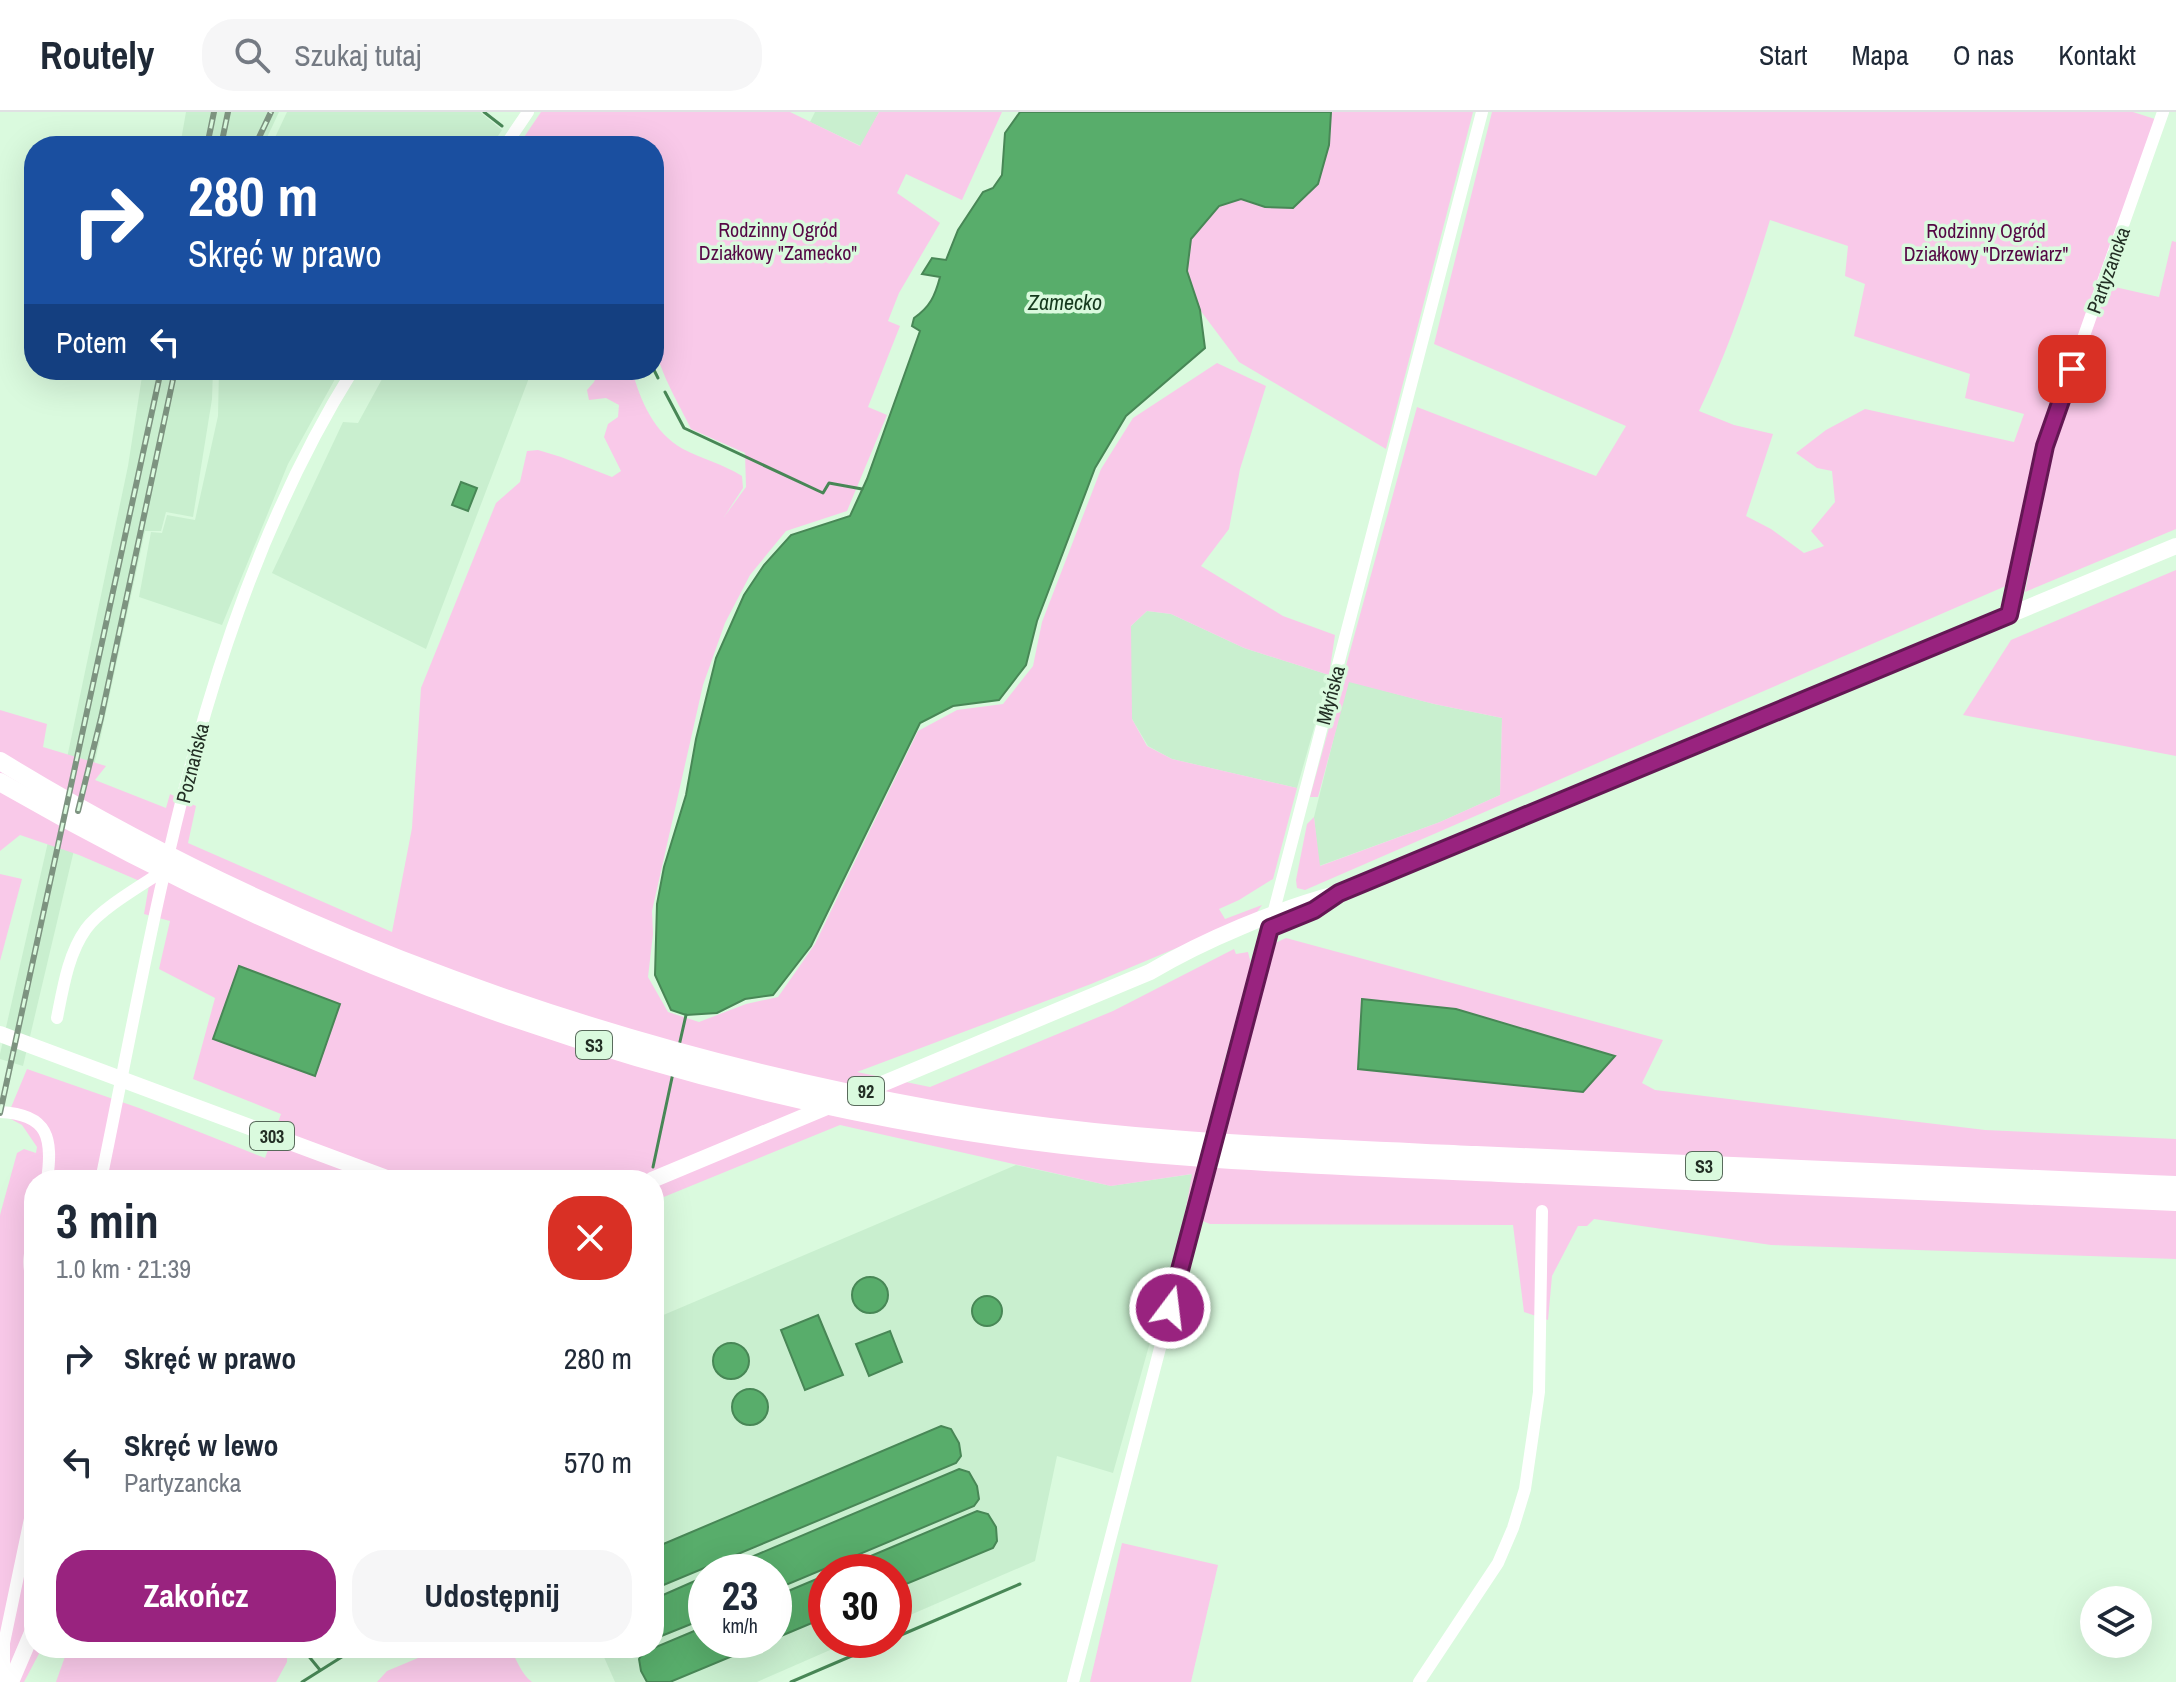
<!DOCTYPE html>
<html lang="pl">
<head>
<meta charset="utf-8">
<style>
  :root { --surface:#fff; --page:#f6f6f7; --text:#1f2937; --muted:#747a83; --line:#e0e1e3; --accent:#99237f }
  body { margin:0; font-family:"Archivo Narrow",sans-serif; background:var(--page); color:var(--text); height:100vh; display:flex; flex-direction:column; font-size:30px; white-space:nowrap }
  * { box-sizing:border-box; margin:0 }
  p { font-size:26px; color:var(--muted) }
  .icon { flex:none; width:44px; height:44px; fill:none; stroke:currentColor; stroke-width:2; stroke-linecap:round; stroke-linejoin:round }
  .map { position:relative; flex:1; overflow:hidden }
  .drawer { position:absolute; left:24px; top:1058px; width:640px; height:488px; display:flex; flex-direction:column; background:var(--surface); border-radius:32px; box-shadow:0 8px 32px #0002 }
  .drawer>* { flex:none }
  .banner { position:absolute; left:24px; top:24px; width:640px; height:244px; border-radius:32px; box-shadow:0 8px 32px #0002; background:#1a4fa0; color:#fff; overflow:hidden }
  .fabs { position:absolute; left:2080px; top:1474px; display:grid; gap:16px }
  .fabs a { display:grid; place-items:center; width:72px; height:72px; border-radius:50%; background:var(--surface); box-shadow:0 8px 32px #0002; font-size:40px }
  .speed { position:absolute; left:688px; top:1442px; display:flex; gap:16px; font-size:40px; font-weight:700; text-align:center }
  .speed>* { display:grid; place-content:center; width:104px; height:104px; border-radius:50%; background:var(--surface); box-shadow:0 8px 32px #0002; line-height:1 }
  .speed small { font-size:20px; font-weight:400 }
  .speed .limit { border:12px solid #d22; background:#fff; color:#111 }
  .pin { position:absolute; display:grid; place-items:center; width:68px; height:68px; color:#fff; margin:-34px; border-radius:16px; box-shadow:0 4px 12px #0006 }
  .me { position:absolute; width:88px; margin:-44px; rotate:15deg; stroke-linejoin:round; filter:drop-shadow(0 0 6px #0008) }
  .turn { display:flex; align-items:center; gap:28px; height:168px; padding:0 32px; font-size:36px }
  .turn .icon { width:104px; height:104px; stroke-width:2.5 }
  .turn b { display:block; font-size:56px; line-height:68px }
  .then { display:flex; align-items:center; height:76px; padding:0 32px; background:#0003; gap:16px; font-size:30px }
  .round { display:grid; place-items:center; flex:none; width:84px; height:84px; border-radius:32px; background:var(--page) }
  .overview { display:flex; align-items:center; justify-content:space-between; height:136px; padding:0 32px }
  h1 { font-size:48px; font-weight:800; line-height:60px }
  .primary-button { display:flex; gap:16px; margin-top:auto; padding:16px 32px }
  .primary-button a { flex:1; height:92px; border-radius:32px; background:var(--accent); color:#fff; font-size:32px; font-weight:800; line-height:92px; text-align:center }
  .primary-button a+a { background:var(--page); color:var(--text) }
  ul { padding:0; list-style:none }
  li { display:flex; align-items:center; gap:24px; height:104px; padding:0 32px }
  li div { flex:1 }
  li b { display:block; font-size:30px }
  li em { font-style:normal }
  header { display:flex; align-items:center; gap:48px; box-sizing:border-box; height:112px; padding:0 40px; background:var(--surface); border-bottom:2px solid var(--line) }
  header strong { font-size:38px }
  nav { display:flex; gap:44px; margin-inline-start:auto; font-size:28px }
  .search { width:560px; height:72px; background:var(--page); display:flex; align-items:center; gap:20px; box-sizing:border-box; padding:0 28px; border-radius:32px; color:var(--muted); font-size:30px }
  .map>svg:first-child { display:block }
</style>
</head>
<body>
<header>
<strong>Routely</strong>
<div class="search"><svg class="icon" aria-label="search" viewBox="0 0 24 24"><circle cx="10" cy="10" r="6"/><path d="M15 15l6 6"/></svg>Szukaj tutaj</div>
<nav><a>Start</a><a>Mapa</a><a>O nas</a><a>Kontakt</a></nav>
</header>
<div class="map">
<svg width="2176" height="1570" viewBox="0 0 2176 1570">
  <rect width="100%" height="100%" fill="#dafade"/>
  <!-- built -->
  <g fill="#c9efcf" fill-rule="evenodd">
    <path d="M186 0H279L263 34H180Z"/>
    <path d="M287 0H480L502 18 491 34H271Z"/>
    <path d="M815 0H879L861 34 810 10Z"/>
    <path d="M143 258H213L212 287 193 405 166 400 161 419H145L100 628 23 954 0 947V942L67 646 128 354Z"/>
    <path d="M219 258H340L288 352 222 513 139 485 151 420 162 421 167 403 195 408 218 304Z"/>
    <path d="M387 258H532L426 537 272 461 343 310 358 311Z"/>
    <path d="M1147 499 1171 502 1244 536 1329 563 1297 676 1172 647 1148 634 1132 607 1130 589 1131 514Z"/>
    <path d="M1348 569 1434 592 1502 606 1500 683 1440 710 1319 754 1314 705Z"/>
    <path d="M1016 1053 1111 1074 1193 1062 1179 1128 1113 1361 1057 1344 1035 1449 894 1510V1460H826V1528H853L757 1570H615L600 1536H654V1207ZM706 1460H774V1528H706Z"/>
  </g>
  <!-- green -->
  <g fill="#f9c9e9" fill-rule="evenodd">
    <path d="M541 0H790L860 34 879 0H1002L962 88 906 62 897 81 940 111 899 181 888 209 900 214 868 295 887 303 847 399 786 419 750 463 725 511 703 573 652 799 653 822 648 865 668 900 699 910 746 892 778 885 815 832 918 619 957 598 1003 592 1033 554 1042 510 1101 357 1133 306 1217 251 1266 274 1240 357 1229 417 1201 454 1283 504 1335 523 1329 563 1244 536 1171 502 1147 499 1131 514 1132 607 1147 634 1172 647 1297 676 1273 767 1239 788 1219 797 1225 807 1262 793 1255 803 1091 872 857 960 930 975 1113 899 1234 837 1236 842 1248 840 1251 852 1221 961 1240 966 1273 832 1286 826 1663 928 1642 971 1655 978 1985 1018 2176 1027V1147L1771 1133 1594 1107 1587 1114H1578L1552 1164 1548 1208 1524 1200 1513 1113 1210 1112 1185 1102 1192 1062 1111 1074 840 1013 654 1089V1068H34V1536H42L24 1570H0V1103L17 1041 24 1037 36 1041 37 1035 22 1013 7 1005 27 957 139 996 265 1046 281 1002 193 967 215 886 159 857 170 809 144 802 149 773 79 743 20 723 0 739V598L47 612 43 635 106 654 95 668 166 696 170 682 196 694 188 731 392 820 412 716 421 576 496 391 520 370 527 339 538 338 561 345 612 365 621 359 604 325 608 312 618 305 619 293 606 286 589 288 587 278 594 270 599 258H632C640 288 654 321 683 337 702 347 723 352 742 364L743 376 724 405 746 375 745 341 691 317C679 291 643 235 657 208L654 207V34H518Z"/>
    <path d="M1331 0H1473L1386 337 1239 250 1200 198 1187 159 1191 127 1219 94 1242 87 1265 95 1329 33Z"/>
    <path d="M1492 0H2133L2158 8 2106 173 2159 185 2172 129 2176 130V417L2025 480 2052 343 2036 337 2008 473 1305 778 1297 776 1296 768 1307 712 1314 705 1320 754 1440 710 1500 683 1502 606 1434 592 1349 570 1318 685H1310L1417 295 1596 364 1626 314 1434 232ZM1770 108 1848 134 1845 164 1865 172 1854 224 1970 262 1965 286 2024 302 2014 330 1865 297 1826 318 1796 341 1817 356 1832 359 1835 390 1811 419 1824 434 1804 441 1771 417 1746 404 1773 322 1734 313 1699 299C1729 237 1750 174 1770 108Z"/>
    <path d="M2176 458V644L1963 603 2011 528Z"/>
    <path d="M0 762 22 767 0 849Z"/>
    <path d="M1122 1431 1218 1453 1191 1570H1090Z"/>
    <path d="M68 1536H287V1550L276 1570H56Z"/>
    <path d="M417 1536H509C518 1548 520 1561 532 1570H377L387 1559 418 1546Z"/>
  </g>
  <!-- water -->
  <g fill="#58ad6b" stroke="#488756" stroke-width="2">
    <path d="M1020 0H1331L1329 33 1318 72 1293 96 1265 95 1241 87 1219 94 1191 127 1187 159 1200 198 1205 236 1126 304 1095 356 1037 509 1026 553 999 588 953 594 920 611 811 834 773 883 745 887 717 901 686 903 671 898 655 863 657 792 664 755 686 683 696 627 716 546 744 483 764 453 791 423 850 404 867 367 920 219 912 214 914 206C930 195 935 184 940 165L922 162 932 146 946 148 958 118 983 80 993 76 1002 63 1005 21Z"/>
    <path d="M461 370 477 376 468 399 452 393Z"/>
    <path d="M239 854 340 892 315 964 213 927Z"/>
    <path d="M1362 887 1456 897 1615 944 1583 980 1358 957Z"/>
    <circle cx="870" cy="1183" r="18"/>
    <circle cx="987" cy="1199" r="15"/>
    <path d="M818 1203 843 1263 805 1278 781 1218Z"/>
    <path d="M890 1219 902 1250 869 1264 856 1232Z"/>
    <circle cx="731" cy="1249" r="18"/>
    <circle cx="750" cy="1295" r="18"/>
    <path d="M941 1314 951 1317 959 1331 961 1344 956 1351 654 1477V1436Z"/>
    <path d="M959 1357 969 1360 977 1374 979 1387 974 1394 774 1478V1460H716Z"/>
    <path d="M977 1399 988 1402 996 1415 997 1429 993 1436 894 1477V1460H833Z"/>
    <path d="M826 1463V1505L774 1527V1485Z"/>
    <path d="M706 1464V1506L654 1527V1487Z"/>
    <path d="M706 1514V1528H771L670 1570H647L641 1559 639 1547 644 1540Z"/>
  </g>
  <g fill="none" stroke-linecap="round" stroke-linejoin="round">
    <!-- stream -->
    <g stroke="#488756" stroke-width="3">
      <path d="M484 0 502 14"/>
      <path d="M654 258 658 266"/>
      <path d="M665 280 684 316 823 381 829 371 862 377"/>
      <path d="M679 934 686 903"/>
      <path d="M653 1055 673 961"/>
      <path d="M894 1526 1020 1472"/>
      <path d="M302 1536 320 1558"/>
      <path d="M302 1570 356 1536"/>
      <path d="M791 1570 889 1528"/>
    </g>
    <!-- minor -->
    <g stroke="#fff" stroke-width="12">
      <path d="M505 34 528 0"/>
      <path d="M2009 503 2045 334 2163 0"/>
      <path d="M57 906C63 876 68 842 86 817 101 796 144 772 166 757"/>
      <path d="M0 1000C49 1002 53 1027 47 1068"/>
      <path d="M101 1068C158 792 201 501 353 258"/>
      <path d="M34 1121C30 1138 26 1155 34 1172"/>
      <path d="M4 1570V1531L31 1402 34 1398"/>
      <path d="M1073 1570 1482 0"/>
      <path d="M1419 1570 1498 1451 1513 1416 1525 1377 1539 1280 1542 1099"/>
    </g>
    <!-- major -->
    <g stroke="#fff" stroke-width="16">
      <path d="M0 922 392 1068"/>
      <path d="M652 1068 1150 860C1204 828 1278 797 1339 781L2176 434"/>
      <path d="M11 1570 34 1516"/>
    </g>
    <!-- highway -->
    <g stroke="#fff" stroke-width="18">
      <path d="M0 649C286 824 607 939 937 998 1115 1030 1296 1035 1476 1043 1710 1054 1943 1063 2176 1073"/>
      <path d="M0 670C291 838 605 958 937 1015 1123 1047 1311 1053 1499 1061 1725 1071 1950 1080 2176 1090"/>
    </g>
    <defs>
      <g id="rail">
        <path d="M207 34 214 0"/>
        <path d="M221 34 228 0"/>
        <path d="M255 34 271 0"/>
        <path d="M78 699 101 606 175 258"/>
        <path d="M0 1001 161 258"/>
      </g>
    </defs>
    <!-- rail casing -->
    <use href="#rail" stroke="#7d9380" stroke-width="6"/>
    <!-- rail -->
    <use href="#rail" stroke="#dafade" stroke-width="3" stroke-dasharray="9" stroke-linecap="butt"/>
  </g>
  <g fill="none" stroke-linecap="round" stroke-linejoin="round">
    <defs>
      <path id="route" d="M1170 1196 1270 816 1314 798 1339 781 2009 503 2045 334 2072 257"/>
    </defs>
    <!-- route casing -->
    <use href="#route" stroke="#631753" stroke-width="20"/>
    <!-- route -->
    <use href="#route" stroke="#99237f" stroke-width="14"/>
  </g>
  <g text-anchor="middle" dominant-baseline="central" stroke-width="7" stroke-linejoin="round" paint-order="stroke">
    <!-- shield labels -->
    <g fill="#dafade" stroke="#596b5c" stroke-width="2">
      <rect x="576" y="919" width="36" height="28" rx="6"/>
      <rect x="848" y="965" width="36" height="28" rx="6"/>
      <rect x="250" y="1010" width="44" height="28" rx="6"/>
      <rect x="1686" y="1040" width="36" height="28" rx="6"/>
    </g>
    <g font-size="18" font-weight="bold" fill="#222e24">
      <text x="594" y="933">S3</text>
      <text x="866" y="979">92</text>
      <text x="272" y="1024">303</text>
      <text x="1704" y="1054">S3</text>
    </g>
    <!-- park labels -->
    <g font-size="20" fill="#550745" stroke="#dafade">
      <text x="778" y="117">Rodzinny Ogród<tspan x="778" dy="23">Działkowy "Zamecko"</tspan></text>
      <text x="1986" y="118">Rodzinny Ogród<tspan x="1986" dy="23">Działkowy "Drzewiarz"</tspan></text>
    </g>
    <!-- street labels -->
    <g font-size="20" fill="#222e24" stroke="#dafade">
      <text transform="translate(2108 158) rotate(-70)">Partyzancka</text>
      <text transform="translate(1330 583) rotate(-75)">Młyńska</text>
      <text transform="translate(192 651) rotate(-76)">Poznańska</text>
    </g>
    <!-- water labels -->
    <g font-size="22" font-style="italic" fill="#163a1e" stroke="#dafade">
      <text x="1065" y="190">Zamecko</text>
    </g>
  </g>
</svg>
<div class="fabs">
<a><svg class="icon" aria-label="layers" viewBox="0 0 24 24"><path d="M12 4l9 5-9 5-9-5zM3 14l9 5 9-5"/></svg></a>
</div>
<div class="speed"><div>23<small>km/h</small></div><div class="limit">30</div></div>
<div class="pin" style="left:2072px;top:257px;background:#d93025"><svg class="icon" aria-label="arrive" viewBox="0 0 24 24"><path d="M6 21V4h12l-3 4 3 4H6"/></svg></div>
<svg class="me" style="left:1170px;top:1196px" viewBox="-20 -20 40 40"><circle r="17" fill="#99237f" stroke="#fff" stroke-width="3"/><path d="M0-11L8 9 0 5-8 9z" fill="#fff"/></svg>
<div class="banner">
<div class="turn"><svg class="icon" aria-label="right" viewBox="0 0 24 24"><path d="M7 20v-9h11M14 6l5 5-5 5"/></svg><div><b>280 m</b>Skręć w prawo</div></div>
<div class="then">Potem<svg class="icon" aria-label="left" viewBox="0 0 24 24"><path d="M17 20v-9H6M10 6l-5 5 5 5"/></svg></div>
</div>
<section class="drawer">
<div class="overview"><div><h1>3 min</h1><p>1.0 km · 21:39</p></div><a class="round" style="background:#d93025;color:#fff"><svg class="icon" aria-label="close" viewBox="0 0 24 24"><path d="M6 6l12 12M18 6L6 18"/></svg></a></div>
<ul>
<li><svg class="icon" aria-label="right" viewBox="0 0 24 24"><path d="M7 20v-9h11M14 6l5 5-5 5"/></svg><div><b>Skręć w prawo</b></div><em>280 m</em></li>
<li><svg class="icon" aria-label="left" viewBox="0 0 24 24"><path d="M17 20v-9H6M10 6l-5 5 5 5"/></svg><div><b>Skręć w lewo</b><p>Partyzancka</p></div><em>570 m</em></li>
</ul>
<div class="primary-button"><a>Zakończ</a><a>Udostępnij</a></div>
</section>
</div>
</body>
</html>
